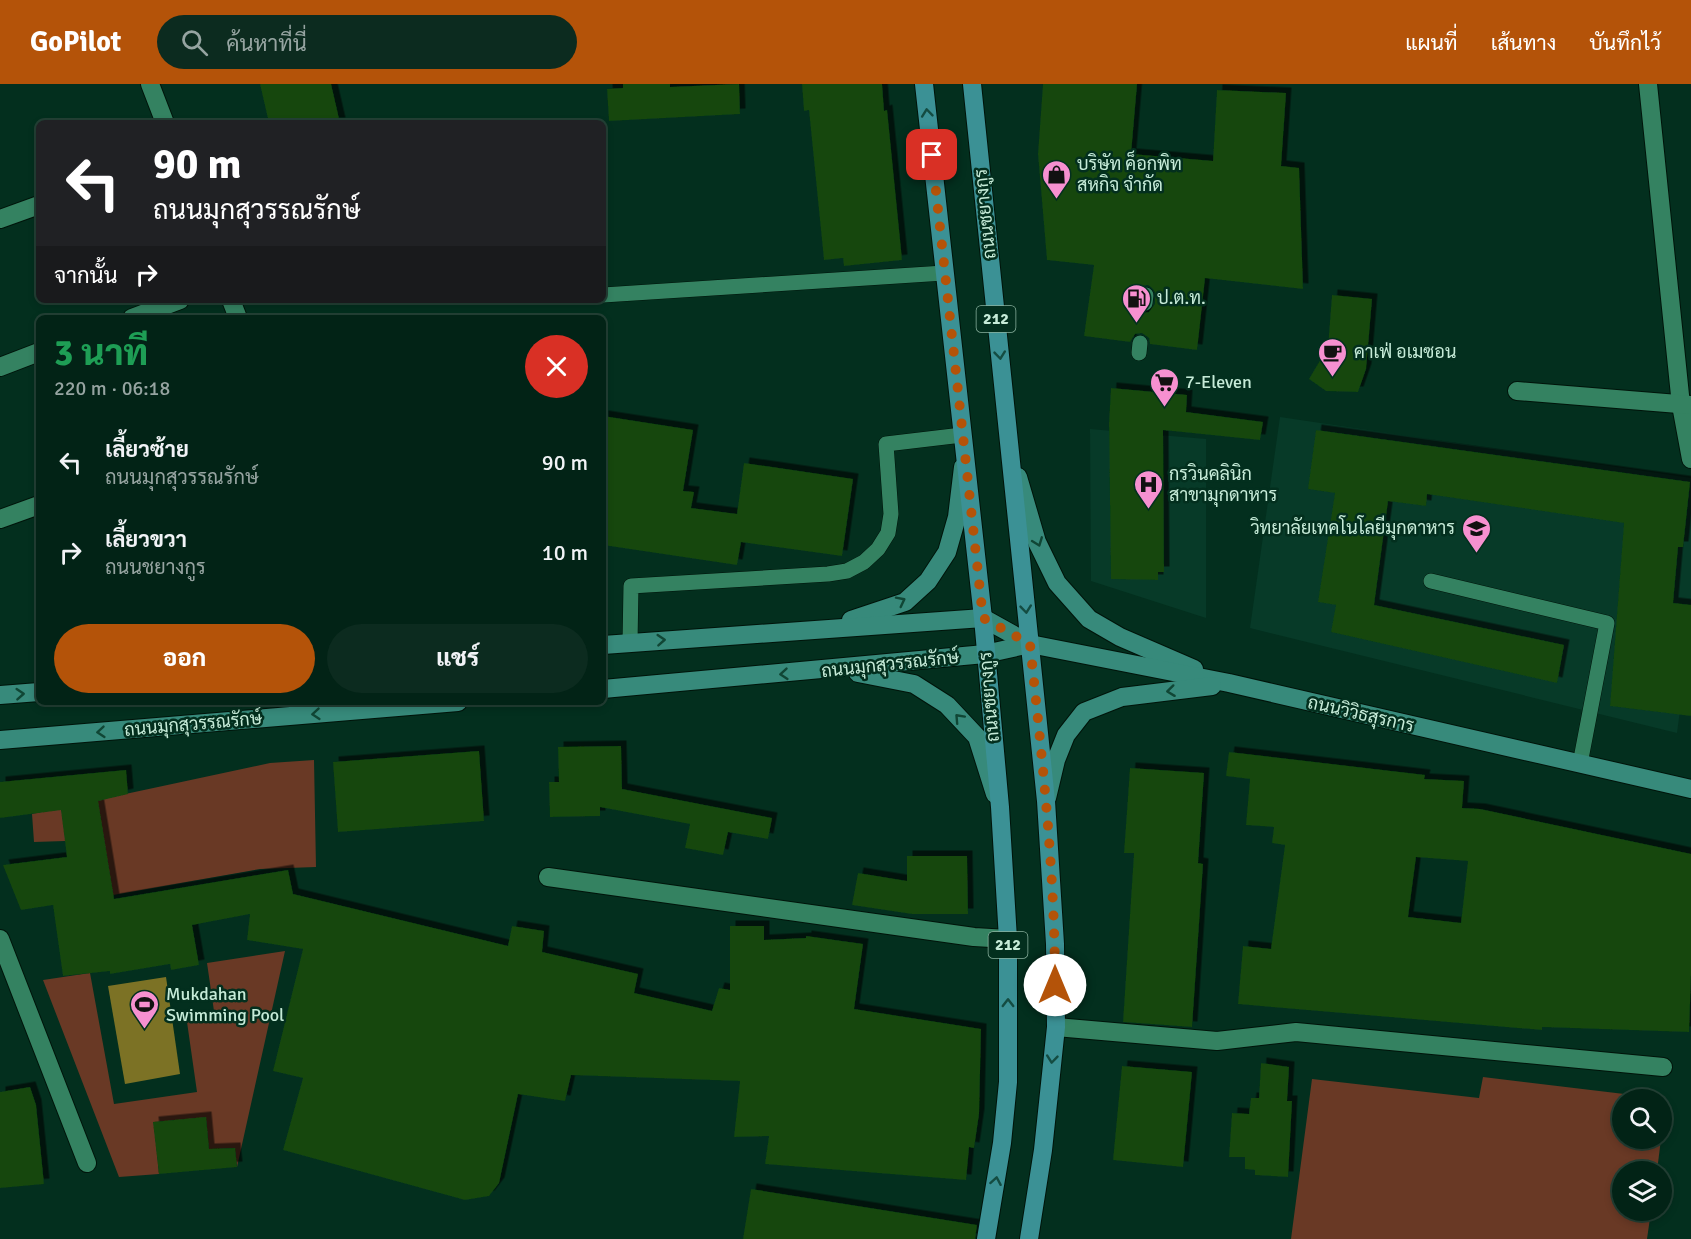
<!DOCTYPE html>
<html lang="th">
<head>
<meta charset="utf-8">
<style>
  :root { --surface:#022316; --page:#0c2b1f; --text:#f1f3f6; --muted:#96a4a1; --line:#234035; --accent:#b45309 }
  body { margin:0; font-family:Signika,Sarabun,sans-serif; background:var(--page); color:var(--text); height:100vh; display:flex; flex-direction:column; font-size:22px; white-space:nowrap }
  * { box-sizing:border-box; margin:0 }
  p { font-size:20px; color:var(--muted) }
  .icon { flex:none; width:33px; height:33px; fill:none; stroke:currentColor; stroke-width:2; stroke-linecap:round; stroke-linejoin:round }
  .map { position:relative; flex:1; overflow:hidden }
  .side { position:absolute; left:36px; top:231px; width:570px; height:390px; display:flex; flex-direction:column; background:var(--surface); border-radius:9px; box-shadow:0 3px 9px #0003,0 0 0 2px var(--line) }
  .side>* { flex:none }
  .hud { position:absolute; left:36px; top:36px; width:570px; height:183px; border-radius:9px; box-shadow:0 3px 9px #0003,0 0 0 2px var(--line); background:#202124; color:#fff; overflow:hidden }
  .buttons { position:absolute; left:1612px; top:1005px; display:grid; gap:12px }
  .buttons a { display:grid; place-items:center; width:60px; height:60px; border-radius:50%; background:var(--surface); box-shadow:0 3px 9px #0003,0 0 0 2px var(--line); font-size:30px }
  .pin { position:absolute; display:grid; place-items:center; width:51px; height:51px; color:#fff; margin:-26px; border-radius:12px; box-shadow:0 3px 9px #0006 }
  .me { position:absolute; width:66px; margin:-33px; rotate:0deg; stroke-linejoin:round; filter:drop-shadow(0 0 4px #0008) }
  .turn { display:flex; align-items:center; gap:21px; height:126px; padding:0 18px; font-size:27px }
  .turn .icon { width:78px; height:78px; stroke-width:2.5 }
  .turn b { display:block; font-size:42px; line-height:51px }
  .then { display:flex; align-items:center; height:57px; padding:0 18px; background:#0003; gap:12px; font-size:22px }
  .round { display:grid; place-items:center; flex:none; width:63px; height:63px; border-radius:32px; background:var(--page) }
  .overview { display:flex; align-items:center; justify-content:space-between; height:102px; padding:0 18px }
  h1 { font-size:36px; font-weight:800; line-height:45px; color:#1e9e55 }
  .action { display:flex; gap:12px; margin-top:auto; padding:12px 18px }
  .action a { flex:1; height:69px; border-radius:36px; background:var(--accent); color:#fff; font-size:24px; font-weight:800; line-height:69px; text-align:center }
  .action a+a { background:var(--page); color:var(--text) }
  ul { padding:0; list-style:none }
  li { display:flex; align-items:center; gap:18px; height:90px; padding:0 18px }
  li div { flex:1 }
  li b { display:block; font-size:22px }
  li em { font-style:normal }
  header { display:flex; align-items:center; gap:36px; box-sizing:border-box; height:84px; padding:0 30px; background:var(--accent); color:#fff }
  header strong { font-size:28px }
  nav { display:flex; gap:33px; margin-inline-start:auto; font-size:21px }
  .search { width:420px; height:54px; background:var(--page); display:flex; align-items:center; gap:15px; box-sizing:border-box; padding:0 21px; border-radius:33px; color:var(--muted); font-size:22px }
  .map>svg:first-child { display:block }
</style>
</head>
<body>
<header>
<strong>GoPilot</strong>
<div class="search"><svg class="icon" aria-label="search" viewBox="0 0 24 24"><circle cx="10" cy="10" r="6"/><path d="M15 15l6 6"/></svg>ค้นหาที่นี่</div>
<nav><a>แผนที่</a><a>เส้นทาง</a><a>บันทึกไว้</a></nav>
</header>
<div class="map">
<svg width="1691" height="1155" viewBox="0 0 1691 1155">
  <defs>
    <filter id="shadow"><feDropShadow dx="5.5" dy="-5.5" stdDeviation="0" flood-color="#0009"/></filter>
  </defs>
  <rect width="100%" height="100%" fill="#032f1e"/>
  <!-- built -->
  <g fill="#073a28">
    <path d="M1280 333 1691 394V545L1677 649 1250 544Z"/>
    <path d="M1090 345 1206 355V534L1091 497Z"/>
  </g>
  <!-- green -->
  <g fill="#693925">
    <path d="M314 676 316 783 260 785 113 811 103 751 65 757 34 758 32 730 270 679Z"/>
    <path d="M285 867 237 1083 235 1064 209 1065 206 1034 154 1038 159 1090 119 1093 43 896 90 889 114 1020 197 1008 187 938 215 934 207 879Z"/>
    <path d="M1483 993 1666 1015 1662 1048V1016H1623V1054L1661 1055 1657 1087 1623 1088V1126L1651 1127 1647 1155H1291L1312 995 1479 1014Z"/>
  </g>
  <!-- water -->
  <path fill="#7c7225" d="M166 893 180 990 125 1000 108 902Z"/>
  <!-- building -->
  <g fill="#134611" fill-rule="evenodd" filter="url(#shadow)">
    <path d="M260 0H331L340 39H269Z"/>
    <path d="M623 0H670V3L739 0 740 30 609 37 607 5 623 4Z"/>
    <path d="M802 0H882L884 27 887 26 902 176 844 182 843 174 824 176 809 26 804 27Z"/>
    <path d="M1043 0H1137L1131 70 1213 77 1217 6 1286 9 1281 82 1299 84 1303 205 1205 194 1197 266 1150 260 1149 254 1142 249 1135 250 1130 258 1084 252 1094 181 1047 176 1038 70ZM1148 201 1152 204 1155 208V220L1149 228 1143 229 1139 226 1136 222V210L1142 202Z"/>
    <path d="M1332 211 1372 215 1366 285 1358 308 1326 307 1309 295 1328 263Z"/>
    <path d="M1111 304 1187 311 1186 328 1263 338 1260 356 1163 346 1164 488H1158V496L1111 495 1109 339Z"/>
    <path d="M603 332 693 346 683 407 694 408 691 424 737 430 744 379 853 395 842 472 741 458 737 481 603 461Z"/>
    <path d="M1316 346 1690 398 1683 463H1678L1673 519 1691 521V632L1610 622 1624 439 1427 410 1426 422 1388 417 1374 521 1564 561 1557 599 1331 548 1336 521 1318 518 1335 409 1308 405Z"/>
    <path d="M621 662 622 705 772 734 768 755 728 748 723 771 685 764 690 740 600 723V732L550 733 549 698H559L558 663Z"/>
    <path d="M479 667 484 737 338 748 333 678Z"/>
    <path d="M1229 668 1425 691 1424 695 1464 697 1462 724 1480 725 1691 770V890L1689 948 1542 943V946L1238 920 1243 862 1271 865 1285 761 1272 759 1274 743 1246 741 1250 695 1226 692ZM1416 773 1468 777 1461 839 1408 833Z"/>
    <path d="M1130 684 1204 689 1198 779 1203 780 1192 943 1123 938 1134 769H1124Z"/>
    <path d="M126 686 128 710 98 717 114 815 288 786 293 810 508 862 512 842 544 847 542 868 638 890 634 909 712 927 719 904 730 906V842H764V856L806 854V852L863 860 854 925 981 945 979 1030 974 1064 969 1063 966 1096 765 1080 769 1052 734 1053 740 997 571 991 565 1017 518 1010 499 1099 489 1112 465 1116 283 1066 303 994 273 987 303 865 247 856 250 830 192 841 199 881 171 886 170 880 110 890V887L63 892 53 821 21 826 3 781 67 773 61 726 0 734V698Z"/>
    <path d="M907 772H967L968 830H912L852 821 858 789 907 797Z"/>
    <path d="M1261 979 1289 983 1287 1017H1292L1288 1093 1255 1091V1086L1245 1085V1073H1229L1232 1029 1249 1030 1251 1014H1259Z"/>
    <path d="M1122 982 1192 988 1183 1083 1113 1076Z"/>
    <path d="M30 1003 36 1021 44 1100 0 1104V1008Z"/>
    <path d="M206 1033 209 1065 235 1064 237 1083 159 1090 153 1038Z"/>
    <path d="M751 1105 977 1141 975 1155H743Z"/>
  </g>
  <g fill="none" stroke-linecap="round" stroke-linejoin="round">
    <defs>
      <g id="service">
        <path d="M603 211 944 189"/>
        <path d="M1145 219 1146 211"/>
        <path d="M1139 269 1140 259"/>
        <path d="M1431 497 1607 539 1580 680"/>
        <path d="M630 559 631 502 828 490 847 487 864 478 878 465 888 449 891 430 886 360 962 351"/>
      </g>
      <g id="minor">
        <path d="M150 0 165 39"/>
        <path d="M1648 0 1681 321 1691 375"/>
        <path d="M0 135 39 121"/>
        <path d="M231 216 238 234"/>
        <path d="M132 234 180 216"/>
        <path d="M0 283 39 268"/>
        <path d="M1517 307 1691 321"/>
        <path d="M0 435 39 421"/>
        <path d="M548 793 974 853 1008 855"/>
        <path d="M0 855 87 1079"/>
        <path d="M1056 943 1217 957 1296 948 1663 983"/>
      </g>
      <g id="secondary">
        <path d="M1018 393 1037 458 1057 499 1089 535 1120 553 1194 585"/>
        <path d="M851 536 905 518 928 497 947 468 957 433 963 383"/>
        <path d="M603 561 983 534 1030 560 1229 599 1691 705"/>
        <path d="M858 589 914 600 947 621 977 653 995 710"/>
        <path d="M603 605 985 570 1030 560"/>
        <path d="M0 611 39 608"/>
        <path d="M0 656 458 618"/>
        <path d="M1047 714 1056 676 1066 651 1084 628 1122 613 1212 602"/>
      </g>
      <g id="primary">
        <path d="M924 0 983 534 1000 723 1008 855V998L1002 1059 986 1155"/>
        <path d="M972 0 1046 717 1055 860 1056 943 1043 1066 1029 1155"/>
      </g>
    </defs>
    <!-- service casing -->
    <use href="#service" stroke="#00140a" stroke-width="16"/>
    <!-- minor casing -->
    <use href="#minor" stroke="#00140a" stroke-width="20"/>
    <!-- secondary casing -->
    <use href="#secondary" stroke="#00140a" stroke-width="20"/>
    <!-- primary casing -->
    <use href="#primary" stroke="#00140a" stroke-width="20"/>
    <!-- service -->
    <use href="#service" stroke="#348261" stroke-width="15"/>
    <!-- minor -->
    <use href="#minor" stroke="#348261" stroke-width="18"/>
    <!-- secondary -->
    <use href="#secondary" stroke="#378a7b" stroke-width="18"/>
    <!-- primary -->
    <use href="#primary" stroke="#3b9195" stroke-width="18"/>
  </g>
  <!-- one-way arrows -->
  <defs><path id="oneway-chevron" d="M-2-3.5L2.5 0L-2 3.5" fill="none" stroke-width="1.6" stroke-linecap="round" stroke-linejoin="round" transform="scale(1.5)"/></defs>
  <g stroke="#144c42">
    <use href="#oneway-chevron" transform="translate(927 29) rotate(-96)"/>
    <use href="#oneway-chevron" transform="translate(1000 271) rotate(84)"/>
    <use href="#oneway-chevron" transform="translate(1026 525) rotate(84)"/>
    <use href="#oneway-chevron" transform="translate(1008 919) rotate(-90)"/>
    <use href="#oneway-chevron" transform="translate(1052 975) rotate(96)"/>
    <use href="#oneway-chevron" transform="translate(996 1097) rotate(-80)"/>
  </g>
  <g stroke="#104635">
    <use href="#oneway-chevron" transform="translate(1038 458) rotate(69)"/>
    <use href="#oneway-chevron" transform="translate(901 517) rotate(-27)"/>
    <use href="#oneway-chevron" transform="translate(661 556) rotate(-4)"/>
    <use href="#oneway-chevron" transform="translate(784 590) rotate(175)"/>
    <use href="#oneway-chevron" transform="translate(1171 607) rotate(173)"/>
    <use href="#oneway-chevron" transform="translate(20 610) rotate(-4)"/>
    <use href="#oneway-chevron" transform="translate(316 630) rotate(175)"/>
    <use href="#oneway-chevron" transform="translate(959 634) rotate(-133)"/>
    <use href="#oneway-chevron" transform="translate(101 648) rotate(175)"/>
  </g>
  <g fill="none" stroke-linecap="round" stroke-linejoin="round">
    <!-- route -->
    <path stroke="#b45309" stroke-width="10" stroke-dasharray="0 18" d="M932 71 983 534 1030 560C1042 674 1055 787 1055 901"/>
  </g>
  <!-- icons -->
  <defs>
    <symbol id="shop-pin" viewBox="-11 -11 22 30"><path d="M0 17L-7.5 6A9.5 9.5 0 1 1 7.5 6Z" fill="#f690d0" stroke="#032f1e"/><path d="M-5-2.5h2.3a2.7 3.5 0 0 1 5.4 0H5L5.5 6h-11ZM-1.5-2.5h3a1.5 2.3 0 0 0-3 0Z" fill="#111"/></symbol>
    <symbol id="fuel-pin" viewBox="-11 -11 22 30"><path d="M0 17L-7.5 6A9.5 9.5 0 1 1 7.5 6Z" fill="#f690d0" stroke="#032f1e"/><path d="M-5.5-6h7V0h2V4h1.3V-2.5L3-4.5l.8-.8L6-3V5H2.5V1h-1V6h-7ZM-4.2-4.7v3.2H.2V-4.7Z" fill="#111"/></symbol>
    <symbol id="cafe-pin" viewBox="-11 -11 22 30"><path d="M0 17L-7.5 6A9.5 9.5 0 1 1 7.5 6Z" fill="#f690d0" stroke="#032f1e"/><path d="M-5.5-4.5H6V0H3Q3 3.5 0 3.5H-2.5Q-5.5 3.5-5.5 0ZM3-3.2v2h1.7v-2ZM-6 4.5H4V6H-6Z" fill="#111"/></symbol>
    <symbol id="supermarket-pin" viewBox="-11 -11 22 30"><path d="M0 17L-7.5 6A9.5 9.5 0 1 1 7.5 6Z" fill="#f690d0" stroke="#032f1e"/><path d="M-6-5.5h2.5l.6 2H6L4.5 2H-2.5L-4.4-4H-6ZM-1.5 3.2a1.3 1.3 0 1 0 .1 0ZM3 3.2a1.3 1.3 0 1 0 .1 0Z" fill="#111"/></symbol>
    <symbol id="hospital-pin" viewBox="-11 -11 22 30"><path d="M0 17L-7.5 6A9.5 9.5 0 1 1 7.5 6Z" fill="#f690d0" stroke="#032f1e"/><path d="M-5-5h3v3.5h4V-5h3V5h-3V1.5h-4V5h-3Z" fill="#111"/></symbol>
    <symbol id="university-pin" viewBox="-11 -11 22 30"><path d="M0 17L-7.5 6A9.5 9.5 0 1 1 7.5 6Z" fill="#f690d0" stroke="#032f1e"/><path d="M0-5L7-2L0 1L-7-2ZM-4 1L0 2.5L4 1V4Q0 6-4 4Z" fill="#111"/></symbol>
    <symbol id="stadium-pin" viewBox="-11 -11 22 30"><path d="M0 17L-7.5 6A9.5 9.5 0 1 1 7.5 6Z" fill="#f690d0" stroke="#032f1e"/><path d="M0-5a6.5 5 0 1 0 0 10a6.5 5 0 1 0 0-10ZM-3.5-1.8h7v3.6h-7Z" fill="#111"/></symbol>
  </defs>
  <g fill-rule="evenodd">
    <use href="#shop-pin" x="1040" y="74" width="33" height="45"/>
    <use href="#fuel-pin" x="1120" y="198" width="33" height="45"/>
    <use href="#cafe-pin" x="1316" y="252" width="33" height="45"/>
    <use href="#supermarket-pin" x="1148" y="282" width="33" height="45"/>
    <use href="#hospital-pin" x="1132" y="384" width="33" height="45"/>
    <use href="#university-pin" x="1460" y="428" width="33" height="45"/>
    <use href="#stadium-pin" x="128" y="904" width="33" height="45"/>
  </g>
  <g text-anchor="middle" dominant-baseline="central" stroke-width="5" stroke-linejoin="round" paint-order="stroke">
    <!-- shield labels -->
    <g fill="#032f1e" stroke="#8cb3a0" stroke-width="1.5">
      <rect x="976.5" y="222" width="39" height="26" rx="4.5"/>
      <rect x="988.5" y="848" width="39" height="26" rx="4.5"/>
    </g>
    <g font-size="16" font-weight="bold" fill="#c6ebd8">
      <text x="996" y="235">212</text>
      <text x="1008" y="861">212</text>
    </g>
    <!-- poi labels -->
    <g font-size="18" fill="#c6ebd8" stroke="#032f1e" text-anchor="start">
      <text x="1077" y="80">บริษัท ค็อกพิท<tspan x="1077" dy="21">สหกิจ จำกัด</tspan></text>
      <text x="1157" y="214">ป.ต.ท.</text>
      <text x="1354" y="268">คาเฟ่ อเมซอน</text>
      <text x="1185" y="298">7-Eleven</text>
      <text x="1169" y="390">กรวินคลินิก<tspan x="1169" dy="21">สาขามุกดาหาร</tspan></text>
      <text x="1455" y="444" text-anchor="end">วิทยาลัยเทคโนโลยีมุกดาหาร</text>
      <text x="166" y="910">Mukdahan<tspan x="166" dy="21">Swimming Pool</tspan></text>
    </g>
    <!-- street labels -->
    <g font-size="18" fill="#c6ebd8" stroke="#032f1e">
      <text transform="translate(985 130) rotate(-96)">ถนนชยางกูร</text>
      <text transform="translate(890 580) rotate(-6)">ถนนมุกสุวรรณรักษ์</text>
      <text transform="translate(989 613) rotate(-95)">ถนนชยางกูร</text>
      <text transform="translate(1361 630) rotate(13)">ถนนวิวิธสุรการ</text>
      <text transform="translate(193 640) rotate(-5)">ถนนมุกสุวรรณรักษ์</text>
    </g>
  </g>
</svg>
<div class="buttons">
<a><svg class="icon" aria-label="search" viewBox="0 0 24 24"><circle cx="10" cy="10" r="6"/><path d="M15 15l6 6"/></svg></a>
<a><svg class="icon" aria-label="layers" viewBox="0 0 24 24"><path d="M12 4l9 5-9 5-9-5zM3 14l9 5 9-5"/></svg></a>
</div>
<div class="pin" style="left:932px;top:71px;background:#d93025"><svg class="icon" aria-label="arrive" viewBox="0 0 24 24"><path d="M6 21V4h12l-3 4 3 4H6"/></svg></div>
<svg class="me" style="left:1055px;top:901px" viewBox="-20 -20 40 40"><circle r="19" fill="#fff"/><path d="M0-13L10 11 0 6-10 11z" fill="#b45309"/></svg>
<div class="hud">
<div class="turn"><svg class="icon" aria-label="left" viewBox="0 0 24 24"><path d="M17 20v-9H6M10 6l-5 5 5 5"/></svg><div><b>90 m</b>ถนนมุกสุวรรณรักษ์</div></div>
<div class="then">จากนั้น<svg class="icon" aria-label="right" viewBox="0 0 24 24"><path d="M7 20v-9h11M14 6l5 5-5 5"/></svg></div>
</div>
<section class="side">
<div class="overview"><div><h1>3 นาที</h1><p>220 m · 06:18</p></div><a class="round" style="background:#d93025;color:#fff"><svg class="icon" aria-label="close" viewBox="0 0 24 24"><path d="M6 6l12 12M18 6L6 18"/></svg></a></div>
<ul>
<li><svg class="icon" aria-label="left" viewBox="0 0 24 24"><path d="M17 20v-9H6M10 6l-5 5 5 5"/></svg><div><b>เลี้ยวซ้าย</b><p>ถนนมุกสุวรรณรักษ์</p></div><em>90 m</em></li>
<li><svg class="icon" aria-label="right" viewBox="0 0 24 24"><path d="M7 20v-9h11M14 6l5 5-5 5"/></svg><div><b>เลี้ยวขวา</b><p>ถนนชยางกูร</p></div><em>10 m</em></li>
</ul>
<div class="action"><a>ออก</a><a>แชร์</a></div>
</section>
</div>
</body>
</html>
